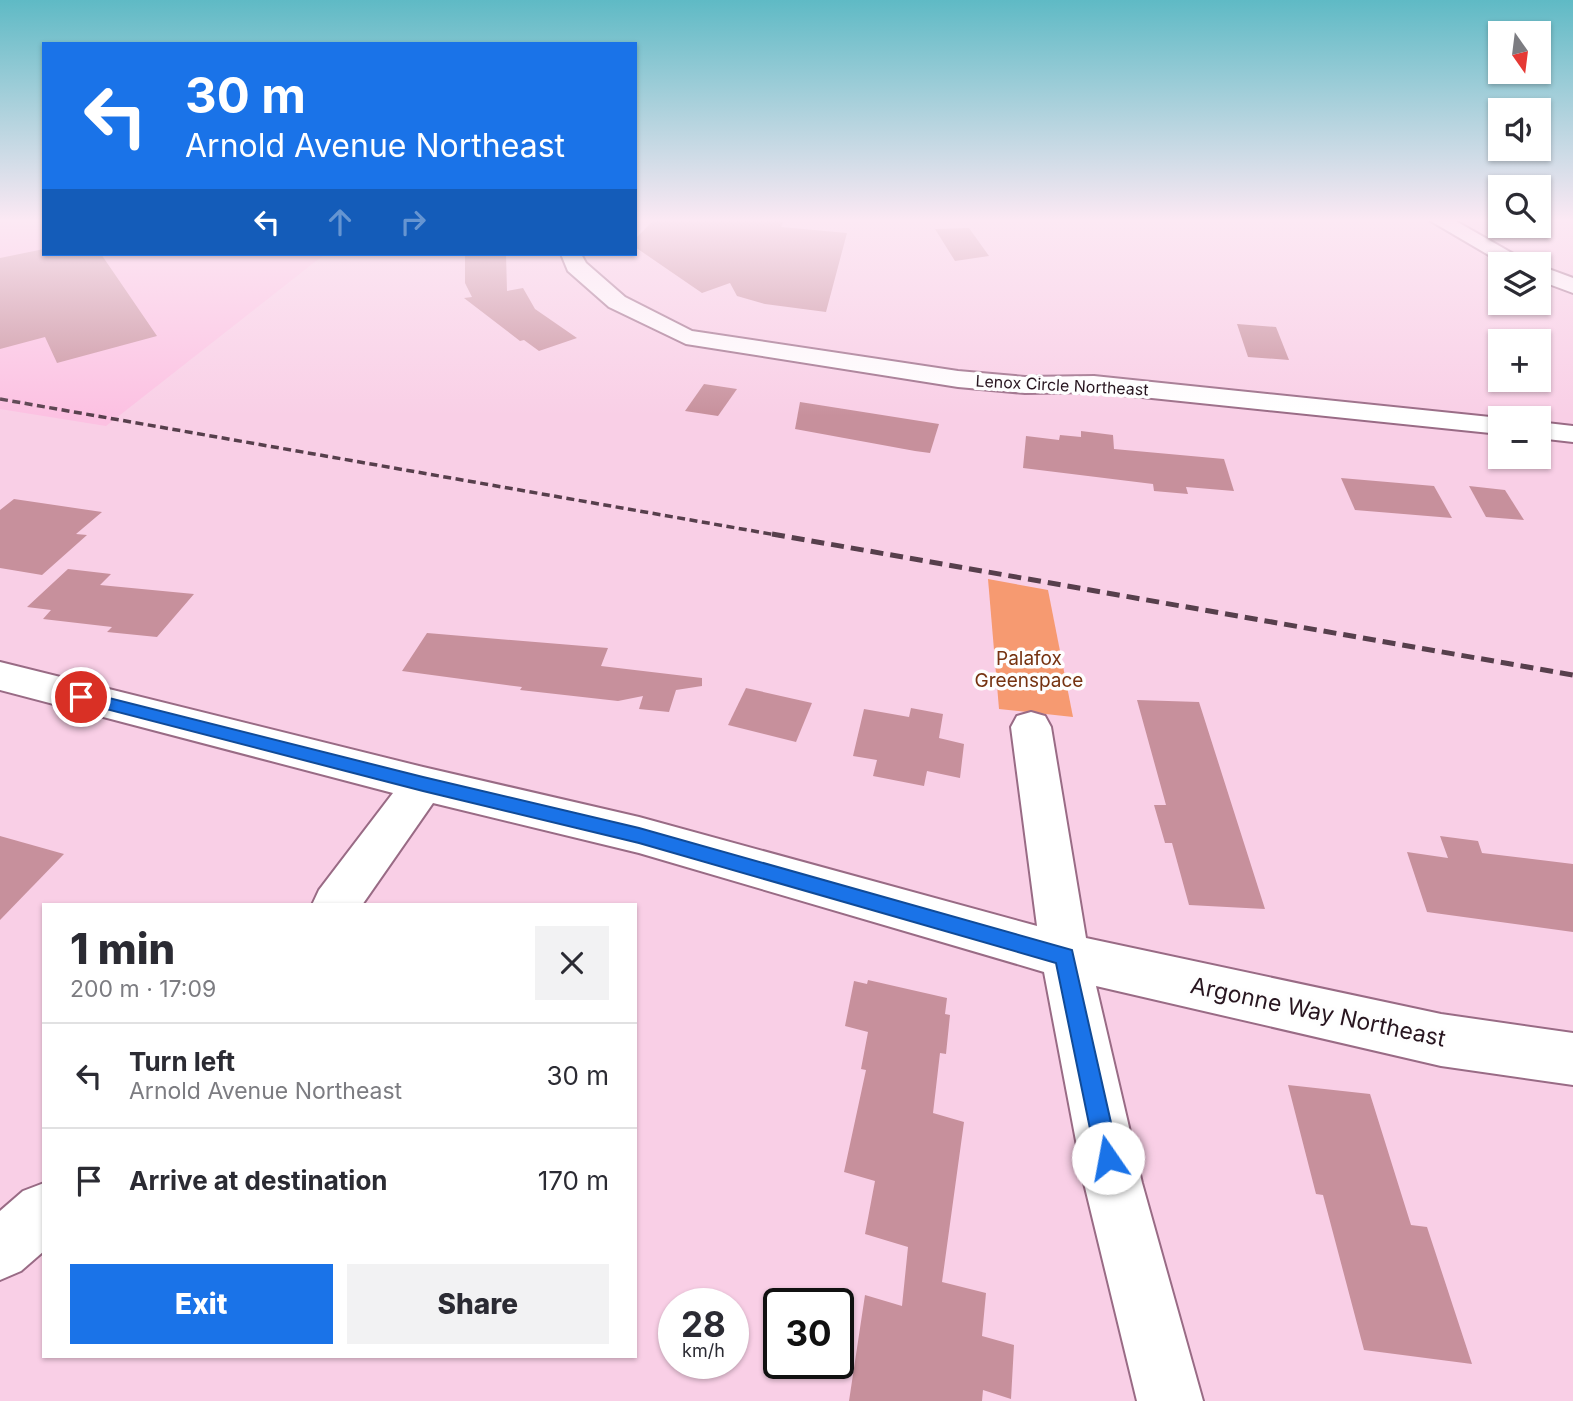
<!DOCTYPE html>
<html lang="en">
<head>
<meta charset="utf-8">
<style>
  :root { --surface:#fff; --page:#f2f2f3; --text:#2b2b33; --muted:#7c7c81; --line:#e1e1e2; --accent:#1a73e8 }
  body { margin:0; font-family:Inter,sans-serif; background:var(--page); color:var(--text); height:100vh; display:flex; flex-direction:column; font-size:26px; white-space:nowrap }
  * { box-sizing:border-box; margin:0 }
  p { font-size:23px; color:var(--muted) }
  .icon { flex:none; width:38px; height:38px; fill:none; stroke:currentColor; stroke-width:2; stroke-linecap:round; stroke-linejoin:round }
  .map { position:relative; flex:1; overflow:hidden }
  .drawer { position:absolute; left:42px; top:903px; width:595px; height:455px; display:flex; flex-direction:column; background:var(--surface); border-radius:0px; box-shadow:0 2px 5px #0004 }
  .drawer>* { flex:none }
  .banner { position:absolute; left:42px; top:42px; width:595px; height:214px; border-radius:0px; box-shadow:0 2px 5px #0004; background:#1a73e8; color:#fff; overflow:hidden }
  .needle { width:46px; rotate:166deg }
  .controls { position:absolute; left:1488px; top:21px; display:grid; gap:14px }
  .controls a { display:grid; place-items:center; width:63px; height:63px; border-radius:0px; background:var(--surface); box-shadow:0 2px 5px #0004; font-size:35px }
  .speed { position:absolute; left:658px; top:1288px; display:flex; gap:14px; font-size:35px; font-weight:700; text-align:center }
  .speed>* { display:grid; place-content:center; width:91px; height:91px; border-radius:50%; background:var(--surface); box-shadow:0 2px 5px #0004; line-height:1 }
  .speed small { font-size:18px; font-weight:400 }
  .speed .limit { border:4px solid #111; border-radius:10px; background:#fff; color:#111 }
  .pin { position:absolute; display:grid; place-items:center; width:60px; height:60px; color:#fff; margin:-30px; border:4px solid #fff; border-radius:50%; box-shadow:0 2px 7px #0007 }
  .me { position:absolute; width:77px; margin:-38px; rotate:348deg; stroke-linejoin:round; filter:drop-shadow(0 0 5px #0008) }
  .turn { display:flex; align-items:center; gap:24px; height:147px; padding:0 28px; font-size:32px }
  .turn .icon { width:91px; height:91px; stroke-width:2.5 }
  .turn b { display:block; font-size:49px; line-height:60px }
  .lanes { display:flex; align-items:center; height:66px; padding:0 28px; background:#0003; justify-content:center; gap:35px; direction:ltr }
  .lanes .off { opacity:.35 }
  .round { display:grid; place-items:center; flex:none; width:74px; height:74px; border-radius:0px; background:var(--page) }
  .summary { display:flex; align-items:center; justify-content:space-between; height:119px; padding:0 28px }
  h1 { font-size:42px; font-weight:800; line-height:52px }
  .button { display:flex; gap:14px; margin-top:auto; padding:14px 28px }
  .button a { flex:1; height:80px; border-radius:0px; background:var(--accent); color:#fff; font-size:28px; font-weight:800; line-height:80px; text-align:center }
  .button a+a { background:var(--page); color:var(--text) }
  ul { padding:0; list-style:none }
  li { display:flex; align-items:center; gap:21px; height:105px; padding:0 28px; border-top:2px solid var(--line) }
  li div { flex:1 }
  li b { display:block; font-size:26px }
  li em { font-style:normal }
  .map>svg:first-child { display:block }
</style>
</head>
<body>
<div class="map">
<svg width="1573" height="1401" viewBox="0 0 1573 1401">
  <rect width="100%" height="100%" fill="#f9cfe6"/>
  <!-- built -->
  <path fill="#fcc1e2" d="M0 222 44 226V254H325L106 426 0 409Z"/>
  <!-- green -->
  <path fill="#f69a71" d="M988 579 1048 590 1073 717 999 709Z"/>
  <!-- building -->
  <g fill="#c7909c">
    <path d="M654 220H784L781 227 847 233 826 312 765 304 737 296 730 283 702 293 635 247V239Z"/>
    <path d="M969 228 989 256 955 261 935 229Z"/>
    <path d="M44 249V254H101L157 336 57 363 45 337 0 349V258Z"/>
    <path d="M465 254H506L507 291 523 288 535 309 577 338 539 351 524 340 520 341 464 298 472 297 465 283Z"/>
    <path d="M1237 324 1276 327 1289 360 1248 357Z"/>
    <path d="M704 384 737 389 718 416 685 411Z"/>
    <path d="M800 402 939 424 930 453 915 451 795 429Z"/>
    <path d="M1081 431 1113 435 1114 449 1224 459 1234 491 1186 487 1188 494 1154 491 1153 484 1023 468 1026 436 1059 440 1060 435 1081 437Z"/>
    <path d="M1341 478 1434 486 1452 518 1355 510Z"/>
    <path d="M1469 486 1505 490 1524 520 1486 517Z"/>
    <path d="M14 499 102 512 76 534 87 535 42 575 0 568V510Z"/>
    <path d="M68 569 111 574 100 585 194 594 157 637 107 632 112 627 43 619 51 610 27 607Z"/>
    <path d="M427 633 608 648 601 666 702 678V686L676 690 669 712 639 709 643 696 618 701 520 690 522 687 402 671Z"/>
    <path d="M746 688 812 703 796 742 728 725Z"/>
    <path d="M1137 700 1199 702 1265 909 1189 905 1172 843H1165L1154 805H1166Z"/>
    <path d="M911 708 943 714 939 738 964 744 960 778 927 771 924 786 873 776 877 760 853 756 864 709 909 717Z"/>
    <path d="M0 836 64 854 0 920Z"/>
    <path d="M1440 836 1478 841 1482 853 1573 864V932L1427 912 1407 852 1448 858Z"/>
    <path d="M868 980 947 998 945 1014 950 1015 946 1054 940 1053 933 1113 964 1122 942 1282 986 1293 982 1336 1014 1345 1011 1399 983 1390 982 1401H849L865 1295 902 1306 908 1247 865 1234 875 1181 844 1172 866 1070 861 1069 868 1032 845 1026 854 981 867 984Z"/>
    <path d="M1288 1085 1370 1094 1411 1225 1427 1227 1472 1364 1364 1350 1323 1195 1316 1194Z"/>
  </g>
  <g fill="none" stroke-linecap="round" stroke-linejoin="round">
    <defs>
      <g id="minor">
        <path d="M1429 220H1454L1531 264H1504Z"/>
        <path d="M561 254H581L586 263 625 297 692 331 958 371 1025 377 1094 376 1500 418H1503H1500V434L1094 392 1025 393 958 387 686 344 609 307 568 271Z"/>
        <path d="M1538 265 1573 278V293L1538 280Z"/>
        <path d="M1538 422 1573 426V442L1538 438Z"/>
        <path d="M0 662 423 767 639 817 1037 926 1011 727 1017 716 1031 712 1045 716 1051 727 1086 938 1441 1014 1573 1033V1085L1441 1066 1096 986 1142 1183 1203 1401H1137L1084 1183 1044 972 639 853 433 803 362 905H312L319 890 393 793 0 690Z"/>
        <path d="M44 1183V1251L21 1271 0 1280V1211L23 1191Z"/>
      </g>
    </defs>
    <!-- minor casing -->
    <use href="#minor" stroke="#996b85" stroke-width="4"/>
    <!-- minor -->
    <use href="#minor" fill="#fff" fill-rule="evenodd"/>
    <!-- rail-far1 -->
    <path stroke="#573f4c" stroke-width="3.5" stroke-dasharray="8 4.5" stroke-linecap="butt" d="M0 399 782 536"/>
    <!-- rail -->
    <path stroke="#573f4c" stroke-width="5" stroke-dasharray="13 7" stroke-linecap="butt" d="M772 534 1573 675"/>
  </g>
  <!-- sky -->
  <linearGradient id="sky" x2="0" y2="1"><stop stop-color="#5fbac5"/><stop offset="0.53" stop-color="#fce9f4"/><stop offset="1" stop-color="#fce9f4" stop-opacity="0"/></linearGradient>
  <rect width="1573" height="416" fill="url(#sky)"/>
  <!-- route -->
  <path fill="#1a73e8" stroke="#114b97" stroke-width="2" d="M81 691 423 777 639 828 1072 950 1119 1158 1116 1166 1108 1170 1100 1166 1096 1158 1056 963 639 843 423 791 75 701 73 697Z"/>
  <g text-anchor="middle" dominant-baseline="central" stroke-width="7" stroke-linejoin="round" paint-order="stroke">
    <!-- far-street labels -->
    <g font-size="16" fill="#281620" stroke="#fefefe">
      <text transform="translate(1062 385) rotate(3)">Lenox Circle Northeast</text>
    </g>
    <!-- park labels -->
    <g font-size="19" fill="#763311" stroke="#fefefe">
      <text x="1029" y="658">Palafox<tspan x="1029" dy="22">Greenspace</tspan></text>
    </g>
    <!-- near-street labels -->
    <g font-size="23" fill="#281620" stroke="#fefefe">
      <text transform="translate(1318 1012) rotate(12)">Argonne Way Northeast</text>
    </g>
  </g>
</svg>
<div class="controls">
<a><svg class="needle" viewBox="-14 -14 28 28"><path d="M0-13l5 13h-10z" fill="#e53935"/><path d="M0 13l5-13h-10z" fill="#7c7c81"/></svg></a>
<a><svg class="icon" aria-label="sound" viewBox="0 0 24 24"><path d="M4 9h4l5-4v14l-5-4H4zM17 9q2 3 0 6"/></svg></a>
<a><svg class="icon" aria-label="search" viewBox="0 0 24 24"><circle cx="10" cy="10" r="6"/><path d="M15 15l6 6"/></svg></a>
<a><svg class="icon" aria-label="layers" viewBox="0 0 24 24"><path d="M12 4l9 5-9 5-9-5zM3 14l9 5 9-5"/></svg></a>
<a>+</a>
<a>−</a>
</div>
<div class="speed"><div>28<small>km/h</small></div><div class="limit">30</div></div>
<div class="pin" style="left:81px;top:697px;background:#d93025"><svg class="icon" aria-label="arrive" viewBox="0 0 24 24"><path d="M6 21V4h12l-3 4 3 4H6"/></svg></div>
<svg class="me" style="left:1108px;top:1158px" viewBox="-20 -20 40 40"><circle r="19" fill="#fff"/><path d="M0-13L10 11 0 6-10 11z" fill="#1a73e8"/></svg>
<div class="banner">
<div class="turn"><svg class="icon" aria-label="left" viewBox="0 0 24 24"><path d="M17 20v-9H6M10 6l-5 5 5 5"/></svg><div><b>30 m</b>Arnold Avenue Northeast</div></div>
<div class="lanes"><svg class="icon" aria-label="left" viewBox="0 0 24 24"><path d="M17 20v-9H6M10 6l-5 5 5 5"/></svg><svg class="icon off" aria-label="ahead" viewBox="0 0 24 24"><path d="M12 20V5M6 11l6-6 6 6"/></svg><svg class="icon off" aria-label="right" viewBox="0 0 24 24"><path d="M7 20v-9h11M14 6l5 5-5 5"/></svg></div>
</div>
<section class="drawer">
<div class="summary"><div><h1>1 min</h1><p>200 m · 17:09</p></div><a class="round"><svg class="icon" aria-label="close" viewBox="0 0 24 24"><path d="M6 6l12 12M18 6L6 18"/></svg></a></div>
<ul>
<li><svg class="icon" aria-label="left" viewBox="0 0 24 24"><path d="M17 20v-9H6M10 6l-5 5 5 5"/></svg><div><b>Turn left</b><p>Arnold Avenue Northeast</p></div><em>30 m</em></li>
<li><svg class="icon" aria-label="arrive" viewBox="0 0 24 24"><path d="M6 21V4h12l-3 4 3 4H6"/></svg><div><b>Arrive at destination</b></div><em>170 m</em></li>
</ul>
<div class="button"><a>Exit</a><a>Share</a></div>
</section>
</div>
</body>
</html>
